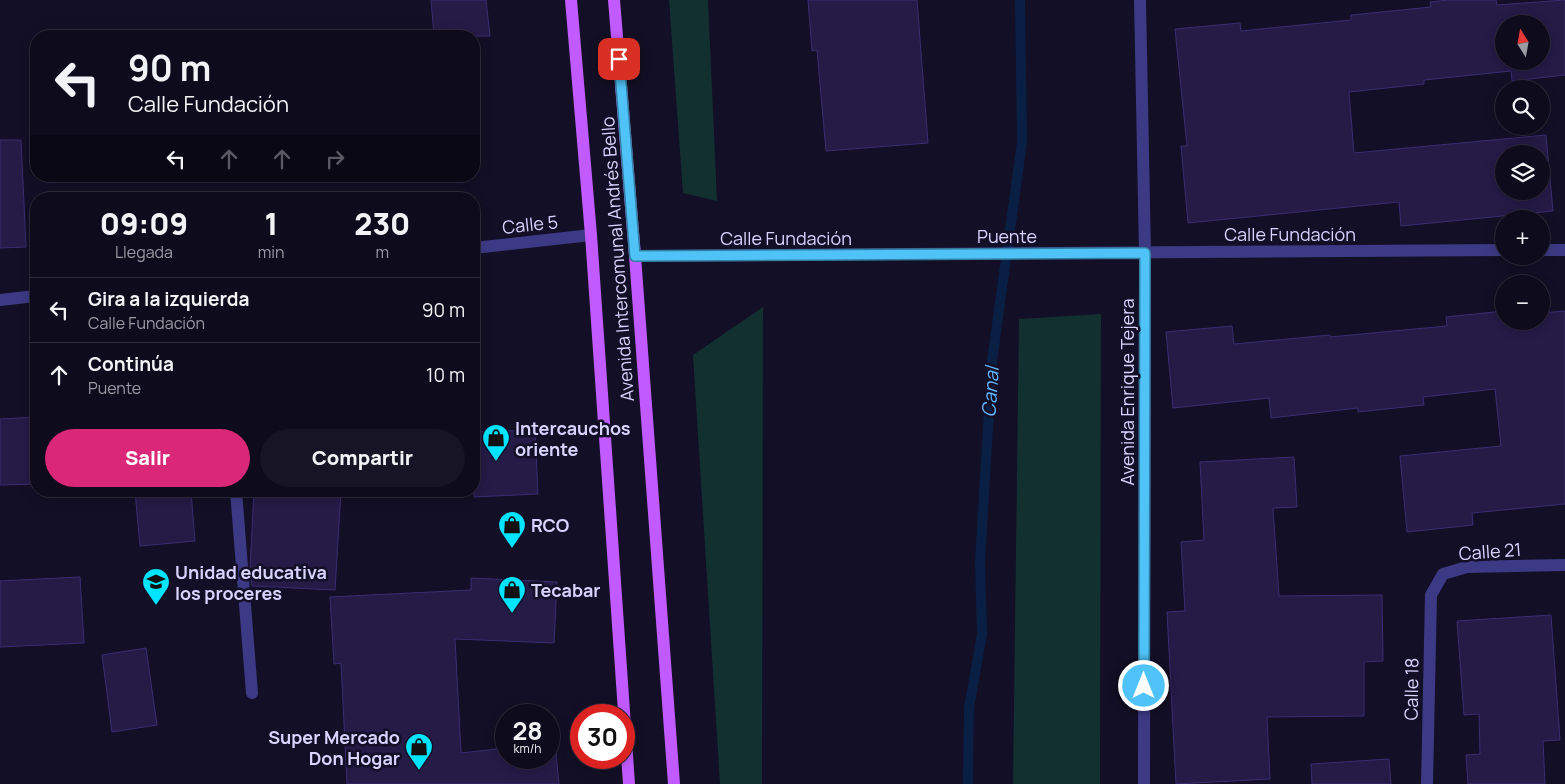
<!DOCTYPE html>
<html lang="es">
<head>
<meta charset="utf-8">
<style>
  :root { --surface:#0e0b1c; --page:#171425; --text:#f1f3f6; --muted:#9b9ba3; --line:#2e2b3b; --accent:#db2777 }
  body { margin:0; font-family:Manrope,sans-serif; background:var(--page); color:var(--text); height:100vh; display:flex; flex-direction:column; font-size:19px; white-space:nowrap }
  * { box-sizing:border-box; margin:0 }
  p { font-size:16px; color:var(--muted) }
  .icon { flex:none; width:28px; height:28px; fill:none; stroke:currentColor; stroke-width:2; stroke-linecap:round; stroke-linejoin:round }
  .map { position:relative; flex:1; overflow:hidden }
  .drawer { position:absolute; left:30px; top:192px; width:450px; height:305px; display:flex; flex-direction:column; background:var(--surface); border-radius:20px; box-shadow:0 2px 12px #0003,0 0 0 1px var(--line) }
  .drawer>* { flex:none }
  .guide { position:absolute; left:30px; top:30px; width:450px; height:152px; border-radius:20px; box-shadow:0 2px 12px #0003,0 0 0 1px var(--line); background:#0e0b1c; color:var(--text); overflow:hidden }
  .needle { width:32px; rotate:349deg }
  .fabs { position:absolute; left:1495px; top:15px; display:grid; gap:10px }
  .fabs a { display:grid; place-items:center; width:55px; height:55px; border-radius:50%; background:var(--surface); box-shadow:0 2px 12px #0003,0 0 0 1px var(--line); font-size:25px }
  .speed { position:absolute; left:495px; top:704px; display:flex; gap:10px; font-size:25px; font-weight:700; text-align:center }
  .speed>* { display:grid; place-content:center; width:65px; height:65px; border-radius:50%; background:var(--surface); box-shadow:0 2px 12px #0003,0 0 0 1px var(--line); line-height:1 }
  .speed small { font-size:12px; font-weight:400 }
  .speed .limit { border:8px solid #d22; background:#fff; color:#111 }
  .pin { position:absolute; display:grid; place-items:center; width:42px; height:42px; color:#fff; margin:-21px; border-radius:10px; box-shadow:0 2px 8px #0006 }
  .me { position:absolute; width:55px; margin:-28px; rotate:0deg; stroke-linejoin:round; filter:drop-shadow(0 0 4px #0008) }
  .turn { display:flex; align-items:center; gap:18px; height:105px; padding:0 15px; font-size:22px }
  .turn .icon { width:65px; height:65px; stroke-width:2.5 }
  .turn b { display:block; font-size:35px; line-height:42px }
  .lanes { display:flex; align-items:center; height:48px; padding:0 15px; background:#0003; justify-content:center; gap:25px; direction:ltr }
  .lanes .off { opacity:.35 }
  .eta { display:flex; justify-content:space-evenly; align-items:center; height:85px; text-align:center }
  .eta b { font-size:30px; font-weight:800; line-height:35px }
  .cta { display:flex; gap:10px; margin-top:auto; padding:10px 15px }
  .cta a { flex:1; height:58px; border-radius:30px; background:var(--accent); color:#fff; font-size:20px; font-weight:800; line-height:58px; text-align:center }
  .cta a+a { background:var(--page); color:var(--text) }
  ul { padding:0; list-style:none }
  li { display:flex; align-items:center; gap:15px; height:65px; padding:0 15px; border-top:1px solid var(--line) }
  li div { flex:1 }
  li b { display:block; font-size:19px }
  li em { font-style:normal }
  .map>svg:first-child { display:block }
</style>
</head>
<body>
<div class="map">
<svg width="1565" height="784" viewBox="0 0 1565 784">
  <rect width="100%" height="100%" fill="#130f26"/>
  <!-- green -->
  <g fill="#12302f">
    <path d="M669 0H708L717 201 683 193Z"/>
    <path d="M763 307 762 784H720L693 355Z"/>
    <path d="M1101 314 1100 784H1013L1019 319Z"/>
  </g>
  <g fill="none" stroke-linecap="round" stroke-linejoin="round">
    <!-- stream -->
    <path stroke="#0a1f44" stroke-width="10" d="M968 784 969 708 982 634 980 561 992 361 1022 142 1020 0"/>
  </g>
  <!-- building -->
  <g fill="#241b47" stroke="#3b2d73" fill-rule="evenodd">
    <path d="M431 0H486L490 36H434Z"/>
    <path d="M808 0H917L928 143 826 151 817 50 812 51Z"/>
    <path d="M1449 0H1496L1497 5 1565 0V75L1512 81 1511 71 1424 80V84L1349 92 1354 153 1546 135 1553 211 1401 226 1399 202 1188 223 1181 146H1187L1175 29 1240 23 1241 31 1351 20V15L1431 7 1430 2ZM1504 24H1541V61H1504ZM1504 154H1541V191H1504Z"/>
    <path d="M0 140H21L26 247 0 248Z"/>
    <path d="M1504 311V321H1541V313L1565 311V504L1472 513 1473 525 1407 532 1400 456 1501 446 1495 389 1423 397 1424 405 1358 412V408L1271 418 1269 398 1173 408 1166 332 1232 326 1234 344 1330 335V337L1447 326 1446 317Z"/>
    <path d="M36 417V484L0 485V419Z"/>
    <path d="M535 430 538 494 474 497V432Z"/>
    <path d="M1294 457 1297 507 1273 508 1279 596 1382 595 1383 661 1364 662V716L1267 717 1270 779 1176 784 1167 612 1185 611 1181 542 1204 540 1200 462Z"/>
    <path d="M135 491H191L195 541 140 546Z"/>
    <path d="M254 491H341L335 590 252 586 250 568Z"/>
    <path d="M80 577 84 643 0 647V581Z"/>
    <path d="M471 578 557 582 554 643 455 639 461 753 506 748V758H549V744L555 743 559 784H347L341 663 334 664 330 597 471 590Z"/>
    <path d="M1551 615 1560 740 1543 741 1545 784H1468L1466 755 1480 754 1479 714 1464 715 1457 621Z"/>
    <path d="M146 648 157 725 112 732 102 655Z"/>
    <path d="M1389 759 1391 784H1312L1311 764Z"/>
  </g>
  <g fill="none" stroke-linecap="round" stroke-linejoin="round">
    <!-- minor -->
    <g stroke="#3d3a85" stroke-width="12">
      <path d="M1140 0 1145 253 1144 784"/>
      <path d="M474 248 591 235"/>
      <path d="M1541 250H1565"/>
      <path d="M635 256 1504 250"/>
      <path d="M0 300 36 296"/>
      <path d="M236 491 252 693"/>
      <path d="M1427 784 1431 595 1443 574 1467 567 1565 565"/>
    </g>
    <!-- major -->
    <g stroke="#c25bff" stroke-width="12">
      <path d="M571 0 591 235 629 784"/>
      <path d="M614 0 635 256 674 784"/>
    </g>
  </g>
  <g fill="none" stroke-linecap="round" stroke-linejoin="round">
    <defs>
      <path id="route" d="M619 59 635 256 1145 253 1144 686"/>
    </defs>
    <!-- route casing -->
    <use href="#route" stroke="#337fa1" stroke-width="12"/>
    <!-- route -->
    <use href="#route" stroke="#4fc3f7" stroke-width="9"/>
  </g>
  <!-- icons -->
  <defs>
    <symbol id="shop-pin" viewBox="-11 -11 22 30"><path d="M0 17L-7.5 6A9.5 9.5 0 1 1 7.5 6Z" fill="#00e5ff" stroke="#130f26"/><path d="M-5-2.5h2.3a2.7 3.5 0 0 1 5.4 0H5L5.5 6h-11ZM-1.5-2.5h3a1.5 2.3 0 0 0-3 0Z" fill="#111"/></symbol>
    <symbol id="school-pin" viewBox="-11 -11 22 30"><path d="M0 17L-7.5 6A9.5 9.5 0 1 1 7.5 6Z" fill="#00e5ff" stroke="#130f26"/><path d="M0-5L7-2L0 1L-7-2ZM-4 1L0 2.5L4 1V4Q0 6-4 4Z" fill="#111"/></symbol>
  </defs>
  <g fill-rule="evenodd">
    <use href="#shop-pin" x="480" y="422" width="32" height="43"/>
    <use href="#shop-pin" x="496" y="509" width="32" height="43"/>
    <use href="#school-pin" x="140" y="566" width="32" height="43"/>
    <use href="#shop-pin" x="496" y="574" width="32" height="43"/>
    <use href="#shop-pin" x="403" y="731" width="32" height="43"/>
  </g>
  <g text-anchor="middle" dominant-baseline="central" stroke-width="5" stroke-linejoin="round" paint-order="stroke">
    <!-- street labels -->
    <g font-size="18" fill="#d9d4ff" stroke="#130f26">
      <text transform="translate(530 224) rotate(-6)">Calle 5</text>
      <text x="1290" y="234">Calle Fundación</text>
      <text x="1007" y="236">Puente</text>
      <text x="786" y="238">Calle Fundación</text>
      <text transform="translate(617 259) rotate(-94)">Avenida Intercomunal Andrés Bello</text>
      <text transform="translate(1127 392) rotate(-90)">Avenida Enrique Tejera</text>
      <text transform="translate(1490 551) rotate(-4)">Calle 21</text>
      <text transform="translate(1411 689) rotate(-89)">Calle 18</text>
    </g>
    <!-- poi labels -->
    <g font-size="18" font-weight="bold" fill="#d9d4ff" stroke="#130f26" text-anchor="start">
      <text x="515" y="428">Intercauchos<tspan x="515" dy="21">oriente</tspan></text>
      <text x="531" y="525">RCO</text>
      <text x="175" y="572">Unidad educativa<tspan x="175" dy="21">los proceres</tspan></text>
      <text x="531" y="590">Tecabar</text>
      <text x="400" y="737" text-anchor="end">Super Mercado<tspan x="400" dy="21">Don Hogar</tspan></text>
    </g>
    <!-- water labels -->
    <g font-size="19" font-style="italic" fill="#62b6ff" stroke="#130f26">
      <text transform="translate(990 392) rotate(-86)">Canal</text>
    </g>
  </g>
</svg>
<div class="fabs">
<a><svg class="needle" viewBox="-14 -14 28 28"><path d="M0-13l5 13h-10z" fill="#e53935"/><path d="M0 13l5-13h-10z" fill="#9b9ba3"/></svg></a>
<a><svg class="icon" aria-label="search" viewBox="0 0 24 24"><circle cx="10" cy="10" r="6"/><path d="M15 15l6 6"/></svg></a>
<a><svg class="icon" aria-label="layers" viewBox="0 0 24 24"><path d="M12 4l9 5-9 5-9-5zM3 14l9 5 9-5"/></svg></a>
<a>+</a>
<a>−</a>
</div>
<div class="speed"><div>28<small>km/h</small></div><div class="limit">30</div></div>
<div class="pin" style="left:619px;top:59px;background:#d93025"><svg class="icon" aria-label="arrive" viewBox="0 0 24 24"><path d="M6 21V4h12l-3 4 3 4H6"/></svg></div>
<svg class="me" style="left:1144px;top:686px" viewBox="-20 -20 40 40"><circle r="17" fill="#4fc3f7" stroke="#fff" stroke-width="3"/><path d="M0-11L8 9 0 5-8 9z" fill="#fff"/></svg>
<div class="guide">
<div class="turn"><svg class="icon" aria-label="left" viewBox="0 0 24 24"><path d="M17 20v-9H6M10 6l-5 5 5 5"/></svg><div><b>90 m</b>Calle Fundación</div></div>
<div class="lanes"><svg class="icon" aria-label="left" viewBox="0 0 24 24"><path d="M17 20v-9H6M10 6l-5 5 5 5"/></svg><svg class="icon off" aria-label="ahead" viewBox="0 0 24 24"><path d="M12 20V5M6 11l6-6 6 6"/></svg><svg class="icon off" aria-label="ahead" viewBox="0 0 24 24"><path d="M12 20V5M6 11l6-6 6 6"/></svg><svg class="icon off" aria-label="right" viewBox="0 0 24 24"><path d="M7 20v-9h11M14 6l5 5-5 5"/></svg></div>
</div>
<section class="drawer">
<div class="eta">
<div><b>09:09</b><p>Llegada</p></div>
<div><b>1</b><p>min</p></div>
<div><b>230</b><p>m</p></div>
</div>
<ul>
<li><svg class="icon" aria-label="left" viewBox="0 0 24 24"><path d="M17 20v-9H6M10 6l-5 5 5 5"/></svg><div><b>Gira a la izquierda</b><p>Calle Fundación</p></div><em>90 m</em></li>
<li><svg class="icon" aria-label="ahead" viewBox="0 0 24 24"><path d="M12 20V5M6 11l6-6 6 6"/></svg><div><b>Continúa</b><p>Puente</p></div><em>10 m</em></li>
</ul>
<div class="cta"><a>Salir</a><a>Compartir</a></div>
</section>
</div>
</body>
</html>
